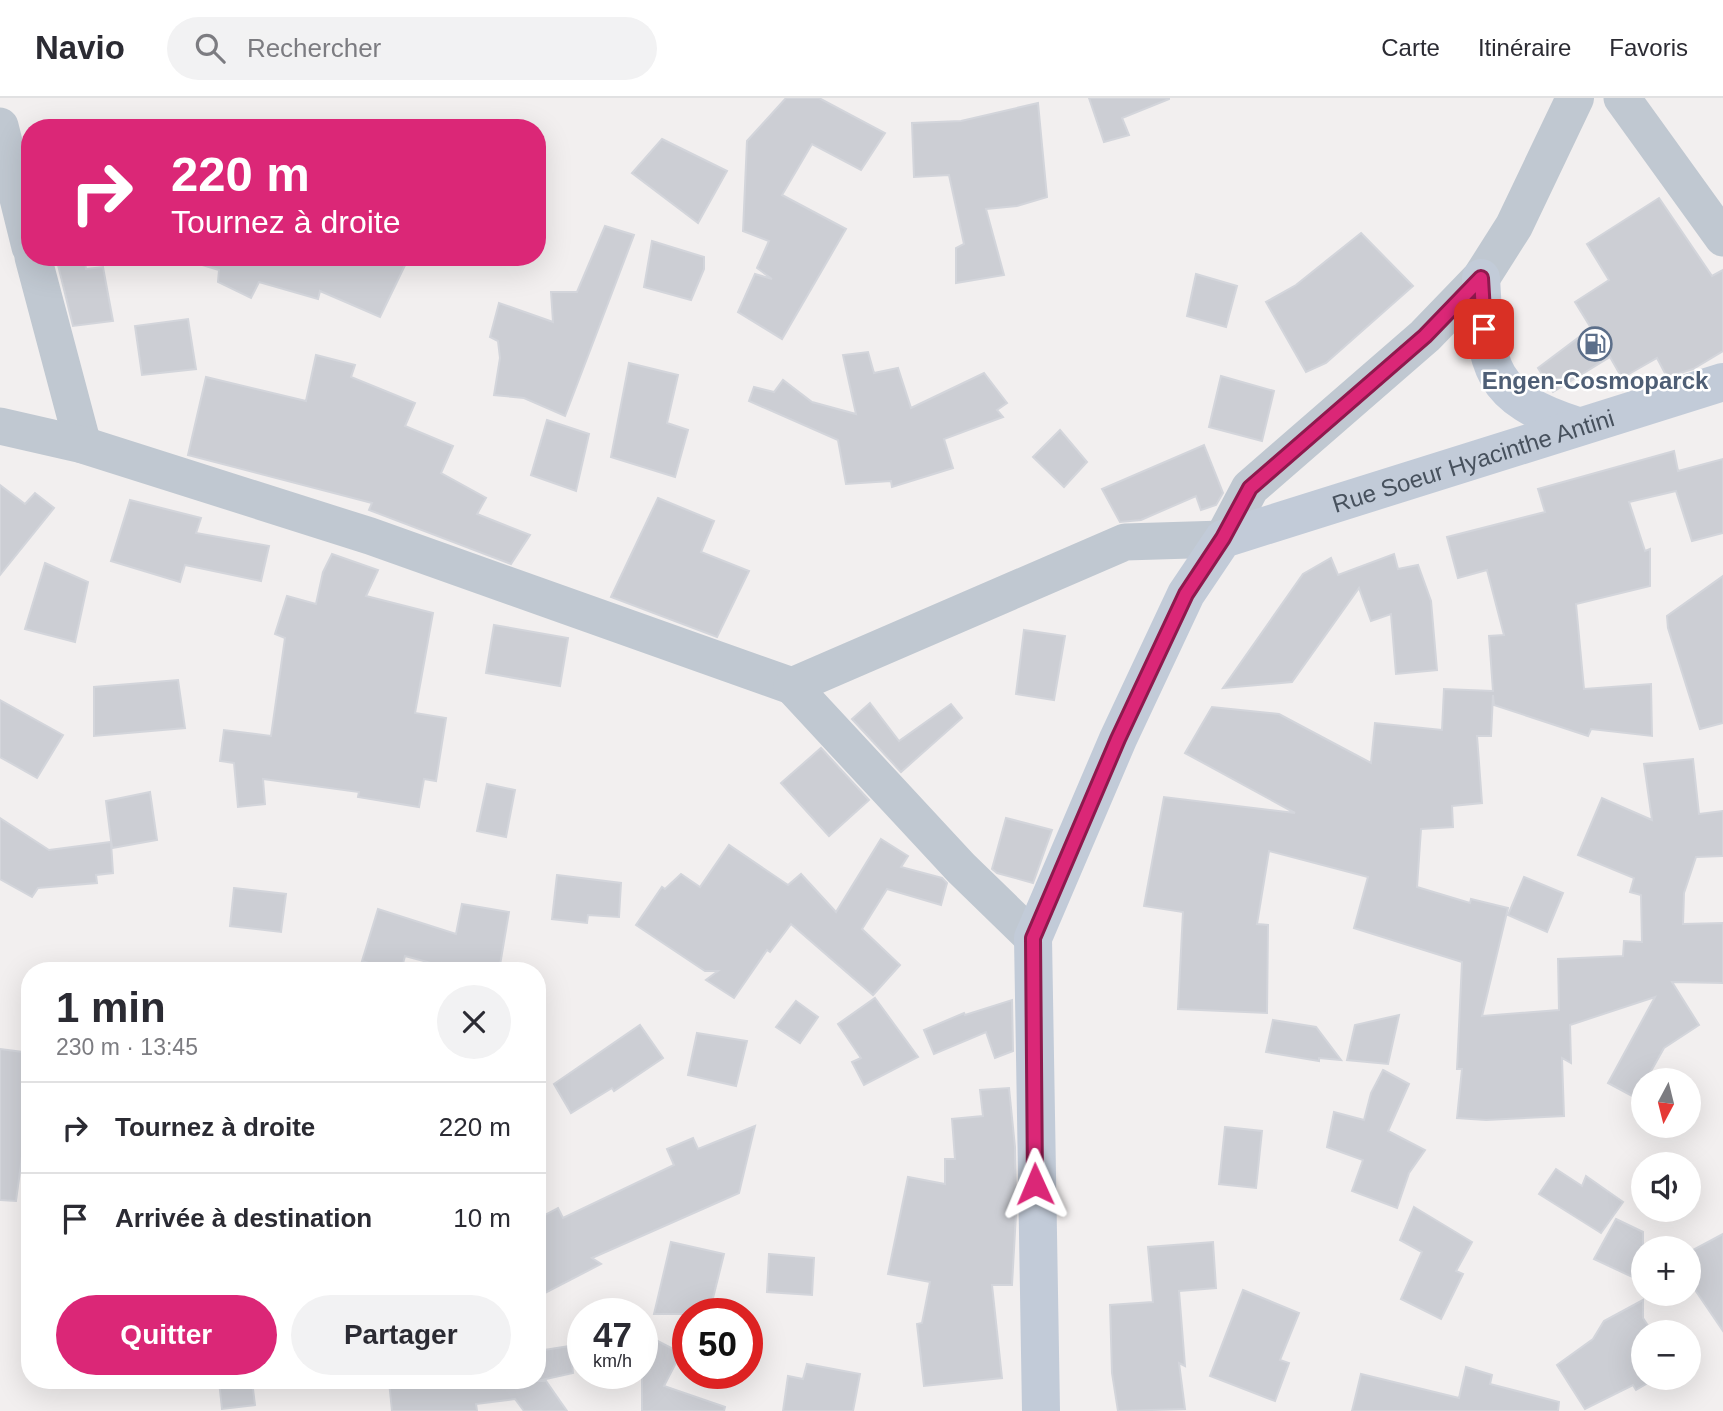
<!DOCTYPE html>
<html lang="fr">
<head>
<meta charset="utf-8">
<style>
  :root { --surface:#fff; --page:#f2f2f3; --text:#2b2b33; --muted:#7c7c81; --line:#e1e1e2; --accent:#db2777 }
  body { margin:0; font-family:Helvetica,sans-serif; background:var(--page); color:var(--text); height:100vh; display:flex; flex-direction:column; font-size:26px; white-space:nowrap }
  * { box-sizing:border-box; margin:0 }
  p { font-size:23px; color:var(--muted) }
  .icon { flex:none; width:38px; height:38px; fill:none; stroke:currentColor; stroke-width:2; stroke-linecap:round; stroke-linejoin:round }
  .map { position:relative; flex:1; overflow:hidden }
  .details { position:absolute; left:21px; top:864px; width:525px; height:427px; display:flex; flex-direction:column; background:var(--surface); border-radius:28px; box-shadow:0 7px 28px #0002 }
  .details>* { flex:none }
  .banner { position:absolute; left:21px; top:21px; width:525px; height:147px; border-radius:28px; box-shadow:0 7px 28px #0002; background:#db2777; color:#fff; overflow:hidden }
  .needle { width:46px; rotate:187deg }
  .tools { position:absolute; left:1631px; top:970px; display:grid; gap:14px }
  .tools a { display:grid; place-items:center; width:70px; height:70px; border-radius:50%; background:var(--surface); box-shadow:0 7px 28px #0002; font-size:35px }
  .speed { position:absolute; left:567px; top:1200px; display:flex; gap:14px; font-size:35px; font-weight:700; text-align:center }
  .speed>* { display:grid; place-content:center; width:91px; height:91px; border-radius:50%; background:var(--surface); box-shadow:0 7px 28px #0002; line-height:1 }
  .speed small { font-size:18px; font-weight:400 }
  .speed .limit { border:10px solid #d22; background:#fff; color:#111 }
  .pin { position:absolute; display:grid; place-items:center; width:60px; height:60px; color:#fff; margin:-30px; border-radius:14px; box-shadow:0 4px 10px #0006 }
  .me { position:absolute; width:77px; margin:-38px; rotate:359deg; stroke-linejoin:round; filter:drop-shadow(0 0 5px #0008) }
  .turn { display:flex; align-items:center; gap:24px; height:147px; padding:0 35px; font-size:32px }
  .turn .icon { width:91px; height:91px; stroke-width:2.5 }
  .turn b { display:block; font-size:49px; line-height:60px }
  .round { display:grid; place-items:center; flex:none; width:74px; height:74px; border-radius:37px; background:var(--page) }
  .overview { display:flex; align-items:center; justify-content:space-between; height:119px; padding:0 35px }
  h1 { font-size:42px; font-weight:600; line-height:52px }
  .button { display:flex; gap:14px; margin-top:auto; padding:14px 35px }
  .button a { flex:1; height:80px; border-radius:42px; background:var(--accent); color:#fff; font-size:28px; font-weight:600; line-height:80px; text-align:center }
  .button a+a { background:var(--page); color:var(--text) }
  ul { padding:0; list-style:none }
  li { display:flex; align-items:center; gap:21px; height:91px; padding:0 35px; border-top:2px solid var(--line) }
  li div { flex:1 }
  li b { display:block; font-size:26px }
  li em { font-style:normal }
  header { display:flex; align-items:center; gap:42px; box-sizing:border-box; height:98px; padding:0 35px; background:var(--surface); border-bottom:2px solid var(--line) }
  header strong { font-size:33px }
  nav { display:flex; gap:38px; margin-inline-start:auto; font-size:24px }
  .search { width:490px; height:63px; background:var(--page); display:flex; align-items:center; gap:18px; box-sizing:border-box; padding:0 24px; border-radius:38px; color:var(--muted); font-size:26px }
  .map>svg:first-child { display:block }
</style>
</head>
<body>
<header>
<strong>Navio</strong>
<div class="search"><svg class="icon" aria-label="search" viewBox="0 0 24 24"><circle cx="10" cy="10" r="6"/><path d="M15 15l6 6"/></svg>Rechercher</div>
<nav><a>Carte</a><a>Itinéraire</a><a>Favoris</a></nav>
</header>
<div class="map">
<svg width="1723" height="1313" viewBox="0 0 1723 1313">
  <rect width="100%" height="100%" fill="#f2efef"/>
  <!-- building -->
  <g fill="#ccced4" stroke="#d3d5db" stroke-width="2">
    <path d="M786 0H819L885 35 861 72 812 46 782 97 846 131 782 241 738 214 755 176 772 181 757 170 769 143 743 133 747 43Z"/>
    <path d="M1089 0H1169V1L1122 20 1129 37 1104 44Z"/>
    <path d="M1038 5 1047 99 1017 108 986 111 1004 177 956 185V150L964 146 949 77 914 79 912 25 961 23Z"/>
    <path d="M662 41 727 73 698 125 632 75Z"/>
    <path d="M1659 100 1712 178 1723 172V253L1693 271 1667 279 1657 260 1622 280 1610 259 1553 294 1538 270 1591 230 1575 204 1609 182 1587 146Z"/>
    <path d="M605 128 634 137 565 318 524 300 494 297 500 260 498 243 490 239 499 205 553 224 551 194H577Z"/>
    <path d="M1361 135 1413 188 1326 265 1306 274 1266 204 1296 187Z"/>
    <path d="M652 143 704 159V171L691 202 644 189Z"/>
    <path d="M56 159H84L86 171 103 169 113 223 73 228Z"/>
    <path d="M200 159H409L380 219 320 193 318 201 259 184 251 200 218 184 219 172 199 166Z"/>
    <path d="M1196 176 1237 188 1226 229 1187 218Z"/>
    <path d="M188 221 196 271 142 277 135 228Z"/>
    <path d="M868 254 874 275 898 270 911 310 984 275 1007 305 997 312 1003 319 944 341 953 370 892 389 891 383 846 386 838 342 749 303 754 289 774 294 783 282 812 304 856 316 843 257Z"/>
    <path d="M316 257 355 267 351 279 415 305 405 328 453 348 441 375 486 400 477 416 530 437 511 466 369 412 372 405 188 357 206 279 306 303Z"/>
    <path d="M629 265 678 277 667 325 688 332 675 379 611 359Z"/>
    <path d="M1221 278 1274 293 1262 343 1209 329Z"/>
    <path d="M547 322 589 336 576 393 531 377Z"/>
    <path d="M1060 332 1087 364 1064 389 1033 359Z"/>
    <path d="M1204 347 1223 395 1216 407 1201 412 1196 398 1141 422 1120 424 1102 391Z"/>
    <path d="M1674 353 1678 373 1723 361V435L1692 443 1676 393 1629 404 1645 453 1650 451V488L1576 506 1584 591 1651 586 1652 638 1591 631 1588 638 1494 607 1493 597 1491 638H1477L1482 705 1452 708 1453 729 1421 731 1417 789 1470 805 1471 801 1508 810 1482 918 1559 912 1558 861 1623 858 1624 843 1642 844 1641 797 1630 794 1634 780 1578 757 1602 700 1652 722 1644 666 1693 661 1699 716 1723 713V758L1696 759 1684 795 1683 826 1723 825V885L1672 884 1699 927 1664 950 1646 982H1643L1636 1000 1608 985 1655 899 1570 927 1571 965 1562 960 1564 1018 1486 1022 1457 1020 1462 971H1457L1462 864 1354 830 1368 779 1269 753 1257 826 1268 827 1267 915 1178 911 1183 814 1144 808 1164 699 1295 715 1185 655 1212 609 1279 616 1371 665 1375 625 1442 632 1444 591 1493 593 1489 538 1504 537 1487 472 1458 480 1447 439 1545 414 1538 391Z"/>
    <path d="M0 387 25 406 35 395 54 410 0 477Z"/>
    <path d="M658 400 714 423 701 454 749 473 717 539 611 499Z"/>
    <path d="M130 402 201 420 196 435 269 448 261 483 185 467 180 484 111 463Z"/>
    <path d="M332 456 378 472 366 498 433 515 415 615 446 620 436 683 424 681 419 709 358 699 359 694 263 681 265 706 238 709 234 665 220 663 224 632 271 638 285 540 275 536 287 498 316 506 323 474Z"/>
    <path d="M1394 456 1398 471 1418 467 1431 503 1437 572 1396 576 1391 516 1371 523 1359 490 1292 584 1223 590 1303 476 1331 460 1338 477Z"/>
    <path d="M45 465 88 484 75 544 25 531Z"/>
    <path d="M1723 478V625L1700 631 1668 530 1667 518Z"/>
    <path d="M494 527 568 540 560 588 486 575Z"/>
    <path d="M1024 532 1065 538 1054 602 1016 596Z"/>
    <path d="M178 582 185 630 94 638V589Z"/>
    <path d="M0 602 63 637 37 680 0 659Z"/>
    <path d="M870 605 899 643 951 606 962 620 901 674 852 621Z"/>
    <path d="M821 650 869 702 829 738 781 685Z"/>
    <path d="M487 686 515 692 506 739 477 733Z"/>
    <path d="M150 694 157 742 112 750 106 703Z"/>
    <path d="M0 720 49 752 111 744 113 775 96 777 97 785 38 790 32 799 0 781Z"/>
    <path d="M1006 720 1052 732 1033 785 997 775 992 771Z"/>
    <path d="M881 741 908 758 901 769 942 780 947 785 941 807 887 791 862 831 900 867 873 897 791 826 770 854 767 852 734 900 706 882 718 873H705L636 827 662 789 665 791 681 776 700 789 729 747 788 787 801 776 836 814Z"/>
    <path d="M557 777 621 785 619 819 588 817 587 825 552 821Z"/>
    <path d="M1524 779 1563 795 1547 834 1508 817Z"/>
    <path d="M234 790 286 796 281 834 230 828Z"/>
    <path d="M462 806 509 814 499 873 442 865V868L405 858 401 873H395L362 863 378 811 456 836Z"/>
    <path d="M875 900 918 959 864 987 852 964 861 960 838 926Z"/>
    <path d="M1012 902 1013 953 995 960 986 934 934 956 924 932 964 915 965 917Z"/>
    <path d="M796 903 818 919 800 945 776 929Z"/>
    <path d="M1399 917 1388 966 1347 962 1355 927Z"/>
    <path d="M1273 922 1316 929 1341 962 1319 960V963L1266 954Z"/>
    <path d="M640 927 663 960 614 993 612 990 571 1015 554 986Z"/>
    <path d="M697 935 747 943 736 988 688 977Z"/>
    <path d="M0 951 30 955V999L16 1103 0 1102Z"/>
    <path d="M1383 972 1409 986 1388 1033 1425 1052 1409 1075 1397 1110 1352 1093 1363 1062 1327 1049 1334 1014 1364 1022 1371 995Z"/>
    <path d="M1009 990 1015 1049 1016 1116 1012 1187H992L1002 1280 924 1288 917 1226 922 1225 930 1184 888 1176 908 1079 945 1086V1061H955L952 1021 983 1018 980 992Z"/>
    <path d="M755 1028 739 1095 592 1160 601 1166 537 1199V1121L558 1110 563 1120 674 1067 667 1051 693 1040 698 1051Z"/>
    <path d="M1225 1029 1262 1033 1256 1090 1219 1086Z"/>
    <path d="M1556 1071 1582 1088 1586 1078 1623 1104 1601 1135 1539 1096Z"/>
    <path d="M1414 1109 1472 1144 1456 1173 1463 1176 1441 1221 1401 1201 1422 1154 1400 1142Z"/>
    <path d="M1616 1121 1643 1134V1184L1594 1161Z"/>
    <path d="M1723 1136V1233L1689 1183V1154Z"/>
    <path d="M671 1144 724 1156 709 1216H654Z"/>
    <path d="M1213 1144 1216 1190 1179 1193 1185 1268 1179 1265 1185 1311 1118 1313 1112 1275 1110 1207 1153 1204 1148 1149Z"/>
    <path d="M769 1156 814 1160 812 1197 767 1194Z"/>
    <path d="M1243 1192 1299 1215 1280 1262 1289 1265 1275 1303 1210 1278Z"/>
    <path d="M1643 1202V1220L1652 1234H1643V1279H1658L1636 1292 1633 1287 1585 1311 1557 1267 1593 1241 1604 1223Z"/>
    <path d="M642 1235 681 1255 664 1288 725 1309 724 1313H642Z"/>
    <path d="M570 1248 573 1275 537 1283V1253Z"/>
    <path d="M807 1266 860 1276 853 1313H783L788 1278 803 1281Z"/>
    <path d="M1466 1269 1492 1277 1490 1286 1559 1304 1558 1313H1352L1361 1276 1459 1300Z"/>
    <path d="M219 1283H252L255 1307 222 1311Z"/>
    <path d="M389 1283H546L567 1313H524L515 1301 476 1306 477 1313H392Z"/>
  </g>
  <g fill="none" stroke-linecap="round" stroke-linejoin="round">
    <!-- minor -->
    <g stroke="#c0c8d1" stroke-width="37">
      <path d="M1622 0 1723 140"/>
      <path d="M0 28 30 149"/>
      <path d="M33 159 83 347"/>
      <path d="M0 328 83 347 370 438 792 588"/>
      <path d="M1033 840 961 770 792 588 1125 444 1223 441"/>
    </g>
    <!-- tertiary -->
    <path stroke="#c0c8d1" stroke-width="38" d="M1223 441 1250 390 1425 238 1481 180 1514 128 1575 0"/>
    <!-- secondary -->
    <g stroke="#c2cbd8" stroke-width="38">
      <path d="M1481 180C1486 268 1486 299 1578 328"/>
      <path id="s1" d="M1041 1313 1033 840 1118 641 1186 496 1223 441 1723 284"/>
    </g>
  </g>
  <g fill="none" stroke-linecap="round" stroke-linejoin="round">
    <defs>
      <path id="route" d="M1035 1086 1033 840 1118 641 1186 496 1223 440 1250 390 1425 238 1481 180 1484 231"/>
    </defs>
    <!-- route casing -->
    <use href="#route" stroke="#8e194d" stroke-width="18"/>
    <!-- route -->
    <use href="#route" stroke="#db2777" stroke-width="12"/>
  </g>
  <!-- icons -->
  <defs>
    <symbol id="fuel-ring" viewBox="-11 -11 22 22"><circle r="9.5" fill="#fff" stroke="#5c6f8a" stroke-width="1.5"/><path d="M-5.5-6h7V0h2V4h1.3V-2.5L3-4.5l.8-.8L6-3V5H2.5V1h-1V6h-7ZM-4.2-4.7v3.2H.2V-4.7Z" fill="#5c6f8a"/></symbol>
  </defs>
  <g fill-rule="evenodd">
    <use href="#fuel-ring" x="1576" y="227" width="38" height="38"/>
  </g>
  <g text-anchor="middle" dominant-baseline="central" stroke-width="5" stroke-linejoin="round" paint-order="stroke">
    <!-- service labels -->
    <g font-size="24" font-weight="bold" fill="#4e5e75" stroke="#fff">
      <text x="1595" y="282">Engen-Cosmoparck</text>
    </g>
    <!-- street labels -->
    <g font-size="24" fill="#47515d" stroke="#fff">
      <text stroke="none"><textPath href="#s1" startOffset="1178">Rue Soeur Hyacinthe Antini</textPath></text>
    </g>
  </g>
</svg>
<div class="tools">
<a><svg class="needle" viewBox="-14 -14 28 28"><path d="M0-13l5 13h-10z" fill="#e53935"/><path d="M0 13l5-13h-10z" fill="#7c7c81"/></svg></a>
<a><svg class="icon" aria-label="sound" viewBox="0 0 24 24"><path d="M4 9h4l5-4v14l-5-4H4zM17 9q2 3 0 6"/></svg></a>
<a>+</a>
<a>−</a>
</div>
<div class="speed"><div>47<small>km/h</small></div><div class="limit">50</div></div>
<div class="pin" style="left:1484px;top:231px;background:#d93025"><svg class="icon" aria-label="arrive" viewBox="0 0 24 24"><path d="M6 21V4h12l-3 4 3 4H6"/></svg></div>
<svg class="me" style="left:1035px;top:1086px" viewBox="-20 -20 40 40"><path d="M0-17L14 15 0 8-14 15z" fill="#db2777" stroke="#fff" stroke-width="4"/></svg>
<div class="banner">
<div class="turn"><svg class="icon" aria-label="right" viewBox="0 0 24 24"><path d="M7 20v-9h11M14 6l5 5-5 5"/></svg><div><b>220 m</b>Tournez à droite</div></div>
</div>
<section class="details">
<div class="overview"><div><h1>1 min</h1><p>230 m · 13:45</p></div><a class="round"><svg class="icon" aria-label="close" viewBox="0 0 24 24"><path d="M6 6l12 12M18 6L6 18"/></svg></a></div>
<ul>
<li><svg class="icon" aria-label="right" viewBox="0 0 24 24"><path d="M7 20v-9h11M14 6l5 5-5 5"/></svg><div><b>Tournez à droite</b></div><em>220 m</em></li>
<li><svg class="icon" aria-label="arrive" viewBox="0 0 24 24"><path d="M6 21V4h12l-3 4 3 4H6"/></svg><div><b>Arrivée à destination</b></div><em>10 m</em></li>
</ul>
<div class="button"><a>Quitter</a><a>Partager</a></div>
</section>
</div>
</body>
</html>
